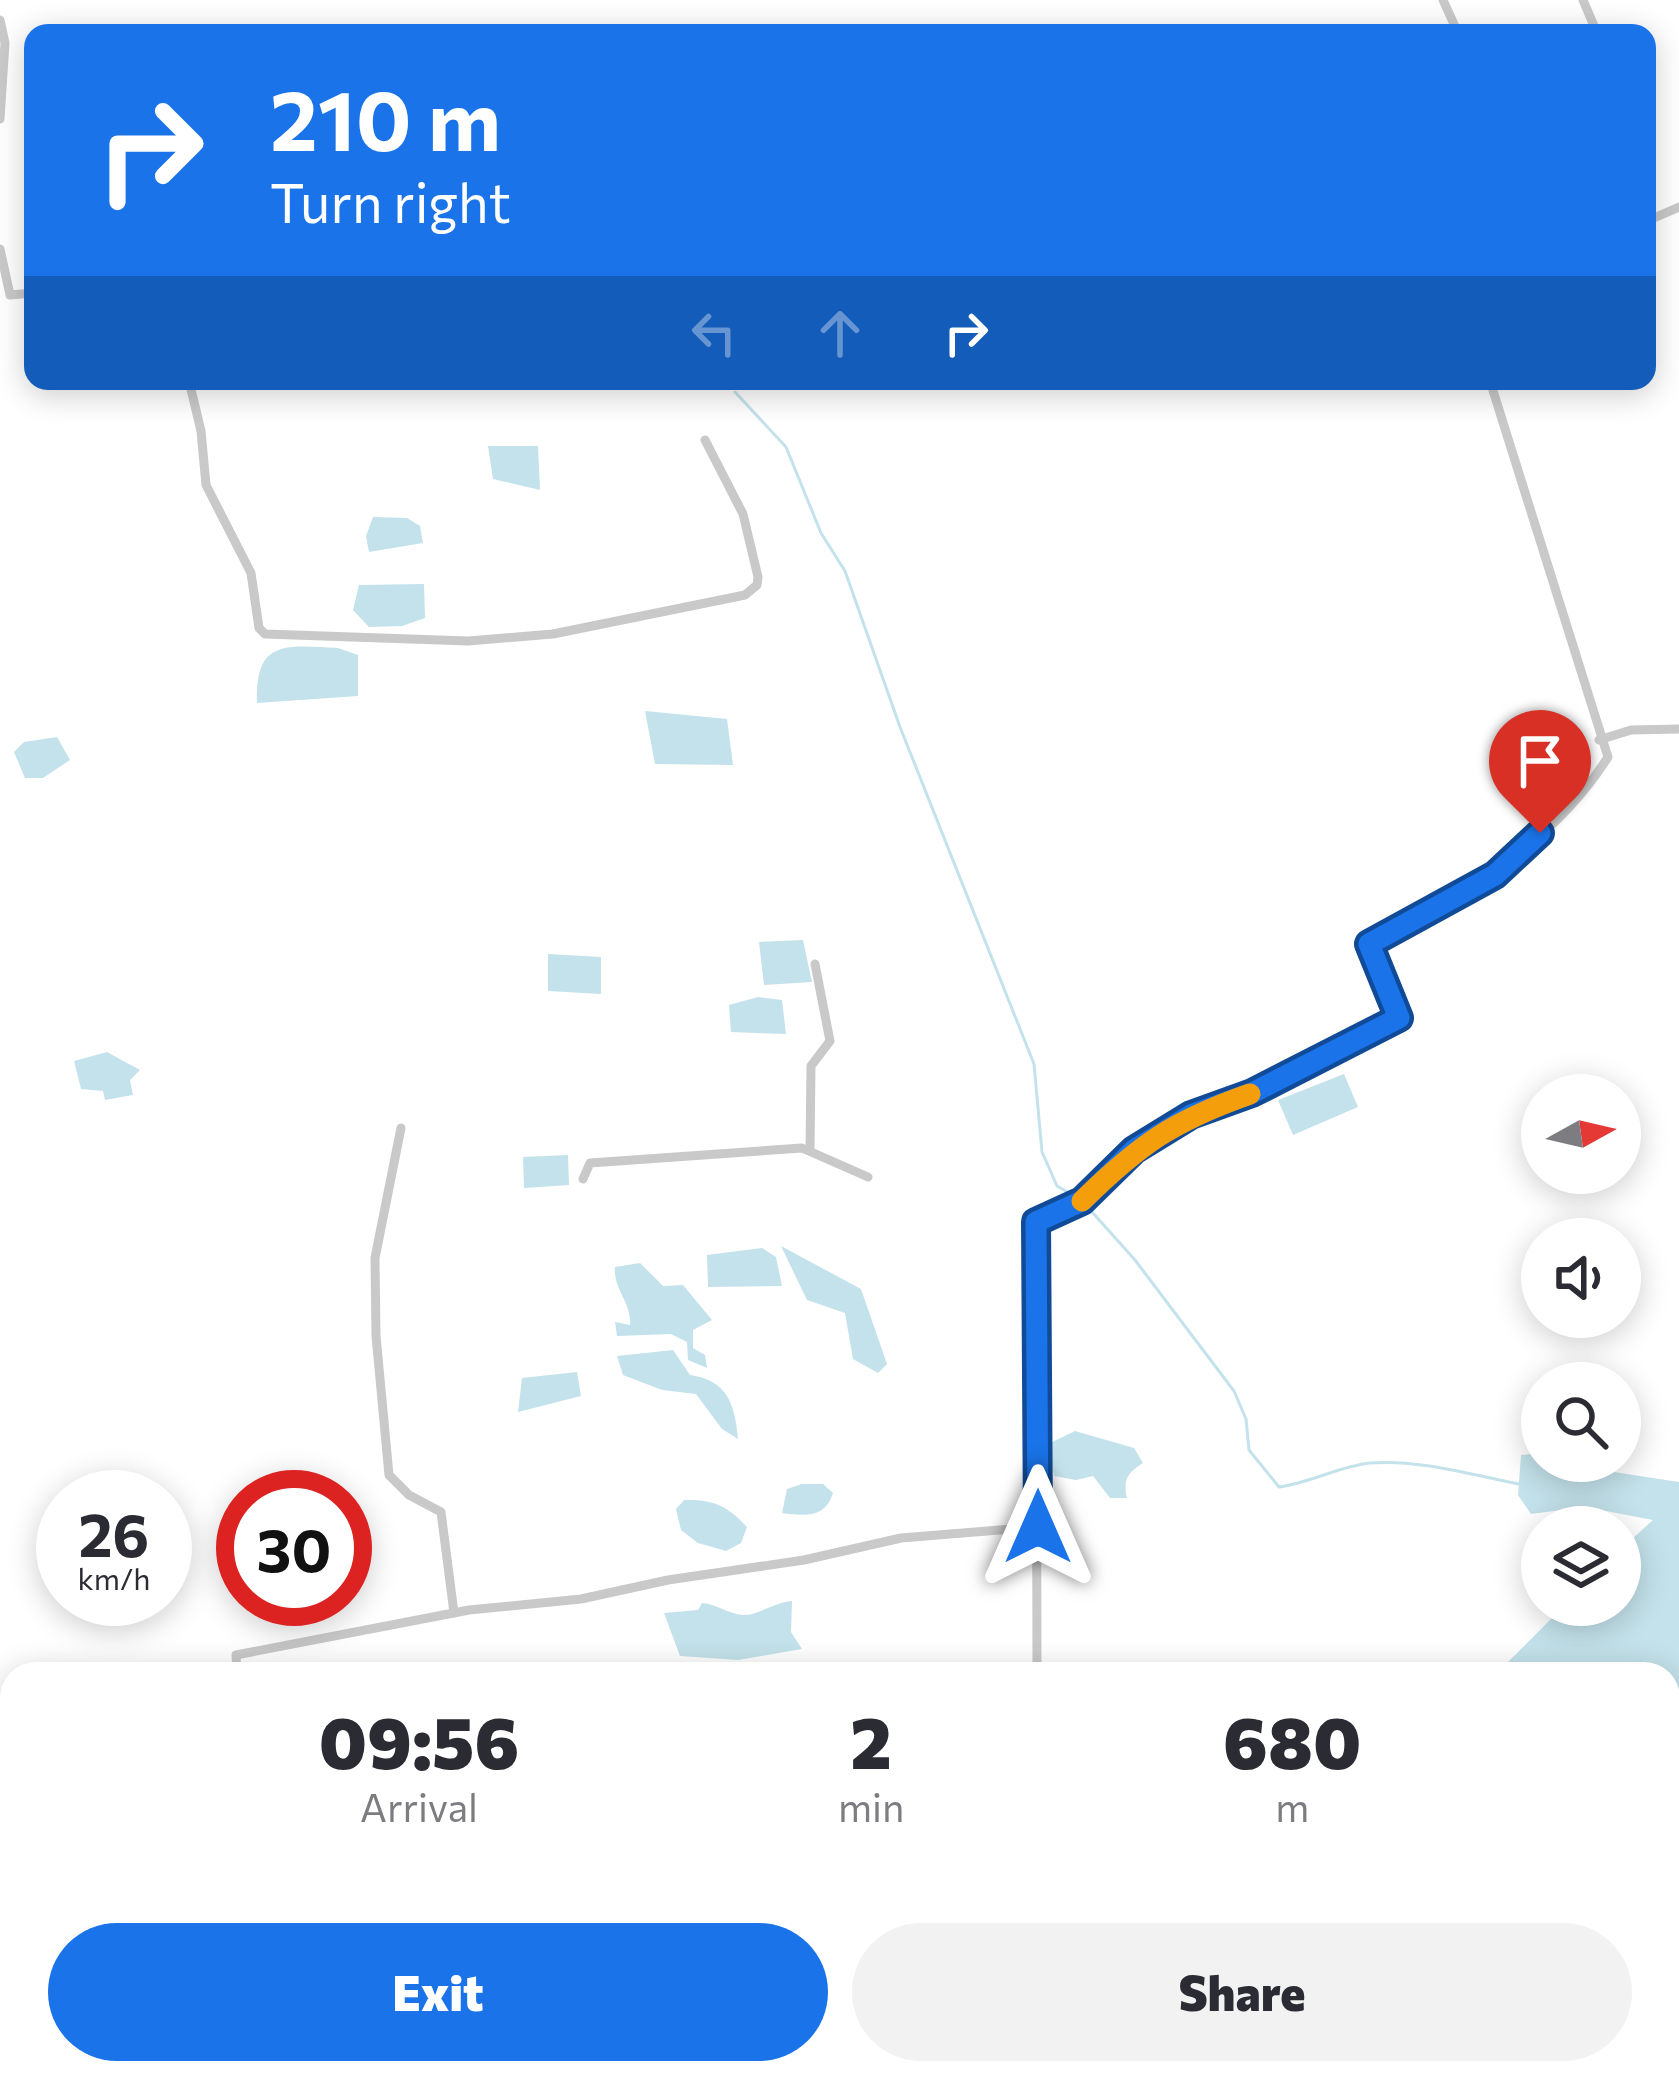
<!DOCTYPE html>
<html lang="en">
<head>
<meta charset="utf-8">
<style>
  :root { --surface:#fff; --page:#f2f2f3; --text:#2b2b33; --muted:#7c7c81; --accent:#1a73e8 }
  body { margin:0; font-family:Commissioner,sans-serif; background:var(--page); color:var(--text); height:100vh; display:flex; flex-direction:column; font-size:45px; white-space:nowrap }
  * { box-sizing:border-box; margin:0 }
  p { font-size:39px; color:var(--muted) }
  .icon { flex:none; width:66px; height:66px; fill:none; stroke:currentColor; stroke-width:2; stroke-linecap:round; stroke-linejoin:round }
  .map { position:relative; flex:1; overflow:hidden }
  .details { position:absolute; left:0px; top:1662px; width:1680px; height:423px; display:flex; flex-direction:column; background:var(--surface); border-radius:36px 36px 0 0; box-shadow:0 6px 30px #0003 }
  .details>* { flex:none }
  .guide { position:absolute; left:24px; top:24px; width:1632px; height:366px; border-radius:24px; box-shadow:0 6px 30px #0003; background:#1a73e8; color:#fff; overflow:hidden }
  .needle { width:78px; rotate:82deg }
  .controls { position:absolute; left:1521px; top:1074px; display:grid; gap:24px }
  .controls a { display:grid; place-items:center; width:120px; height:120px; border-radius:50%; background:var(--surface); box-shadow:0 6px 30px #0003; font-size:60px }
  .speed { position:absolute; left:36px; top:1470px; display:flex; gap:24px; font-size:60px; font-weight:700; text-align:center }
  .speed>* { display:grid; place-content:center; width:156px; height:156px; border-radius:50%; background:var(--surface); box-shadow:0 6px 30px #0003; line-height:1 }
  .speed small { font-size:30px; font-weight:400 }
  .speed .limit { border:18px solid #d22; background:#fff; color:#111 }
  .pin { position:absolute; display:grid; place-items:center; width:102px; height:102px; color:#fff; margin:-123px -51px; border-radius:50% 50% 50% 0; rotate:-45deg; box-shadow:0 0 12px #0007 }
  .pin .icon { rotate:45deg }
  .me { position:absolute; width:132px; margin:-66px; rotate:0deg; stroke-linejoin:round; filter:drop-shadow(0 0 9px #0008) }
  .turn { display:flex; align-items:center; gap:42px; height:252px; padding:0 48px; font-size:54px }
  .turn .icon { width:156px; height:156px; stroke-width:2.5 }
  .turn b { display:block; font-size:84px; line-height:102px }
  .lanes { display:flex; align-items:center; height:114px; padding:0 48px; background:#0003; justify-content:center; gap:60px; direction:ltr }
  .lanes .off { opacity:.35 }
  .eta { display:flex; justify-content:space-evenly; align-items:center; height:204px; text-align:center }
  .eta b { font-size:72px; font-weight:800; line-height:84px }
  .button { display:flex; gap:24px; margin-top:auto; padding:24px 48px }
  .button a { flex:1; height:138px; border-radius:72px; background:var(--accent); color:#fff; font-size:48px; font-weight:800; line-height:138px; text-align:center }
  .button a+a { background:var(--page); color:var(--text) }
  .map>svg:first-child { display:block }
</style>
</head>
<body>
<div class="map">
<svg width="1679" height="2084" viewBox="0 0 1679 2084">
  <rect width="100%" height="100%" fill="#fff"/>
  <!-- water -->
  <g fill="#c4e2eb">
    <path d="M488 446H538L540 490 493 479Z"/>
    <path d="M373 517 407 518 420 526 423 543 369 552 366 536Z"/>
    <path d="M424 584 425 618 402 626 369 627 353 610 359 585Z"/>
    <path d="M338 648 358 655V696L257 703C255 640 284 645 338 648Z"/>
    <path d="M645 711 727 719 733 765 655 764Z"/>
    <path d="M57 737 70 760 43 778H25L14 752 24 742Z"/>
    <path d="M803 940 812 982 764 985 759 942Z"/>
    <path d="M548 954 601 957V994L548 991Z"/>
    <path d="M758 997 782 1000 786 1034 731 1032 729 1005Z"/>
    <path d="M107 1052 140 1070 130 1080 133 1095 105 1100 103 1091 81 1089 74 1061Z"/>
    <path d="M1344 1074 1358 1107 1293 1135 1278 1100Z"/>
    <path d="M568 1155 569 1185 524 1188 523 1157Z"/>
    <path d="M781 1246 861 1289 887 1364 878 1373 853 1359 845 1313 807 1300Z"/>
    <path d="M762 1248 776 1257 782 1286 708 1287 707 1255Z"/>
    <path d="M640 1263 663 1286 683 1285 712 1320 693 1330V1348L705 1355 707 1368 688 1360 687 1342 671 1334 617 1336 615 1322 630 1325C632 1303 613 1289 615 1267Z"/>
    <path d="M673 1350 690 1375C727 1380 735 1404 738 1439L722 1429 696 1394 662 1390 623 1375 617 1356Z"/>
    <path d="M577 1372 581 1396 518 1412 522 1378Z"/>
    <path d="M1075 1431 1134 1448 1143 1463C1127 1473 1123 1480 1127 1498H1110L1093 1476 1076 1480 1054 1476 1048 1444Z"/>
    <path d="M1542 1453V1461L1679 1482V1947L1668 1957V1674H1496L1565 1605H1620V1550L1653 1520 1585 1507 1531 1514 1518 1495 1521 1455Z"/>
    <path d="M802 1484H823L833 1493C825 1518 806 1516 782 1513L787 1489Z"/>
    <path d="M684 1500C713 1499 728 1506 747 1527L741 1543 726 1551 698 1543 681 1530 676 1509Z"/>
    <path d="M792 1601 791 1632 802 1649 738 1660 680 1656 664 1613 698 1610 702 1603C717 1604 728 1614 743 1615 757 1616 772 1603 792 1601Z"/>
    <path d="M1180 2073H1564L1554 2084H1173Z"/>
  </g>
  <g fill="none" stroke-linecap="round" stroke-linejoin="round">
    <!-- stream -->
    <g stroke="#c4e2eb" stroke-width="3">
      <path d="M735 392 786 447 821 533 845 571 900 727 1034 1064 1042 1152 1057 1186 1076 1197"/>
      <path d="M1084 1203 1135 1260 1234 1391 1246 1419 1249 1450 1279 1487C1310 1483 1340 1466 1370 1463 1419 1459 1472 1475 1519 1484"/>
    </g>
    <!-- minor -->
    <g stroke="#c9c9c9" stroke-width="9">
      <path d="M1443 0 1458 33"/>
      <path d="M1583 0 1597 33"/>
      <path d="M0 20 5 43 0 119"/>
      <path d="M1647 221 1679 207"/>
      <path d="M0 249 10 295 33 293"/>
      <path d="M189 381 201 431 206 485 251 573 259 628 265 634 468 641 553 634 745 595 757 585 758 577 743 514 705 440"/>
      <path d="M1599 740 1631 730 1679 729"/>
      <path d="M401 1128 375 1258 376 1336 389 1475 409 1495 441 1512 454 1613"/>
      <path d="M810 1151 811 1066 830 1041 815 964"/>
      <path d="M583 1179 590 1163 802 1148 868 1177"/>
      <path d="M237 1674 236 1655 469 1610 581 1599 668 1580 804 1560 901 1538 1038 1527"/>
      <path d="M1037 1674 1036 1222 1082 1201 1134 1149 1191 1115 1252 1093 1399 1018 1369 944C1460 894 1550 849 1608 757L1490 381"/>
      <path d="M0 1908 12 1910"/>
      <path d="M306 2073 308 2084"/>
    </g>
  </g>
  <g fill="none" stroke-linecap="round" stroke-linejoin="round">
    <defs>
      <path id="route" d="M1038 1527 1036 1222 1082 1201 1134 1150 1191 1115 1252 1093 1399 1018 1369 944 1495 875 1540 833"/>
    </defs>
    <!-- route casing -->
    <use href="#route" stroke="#114b97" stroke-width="30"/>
    <!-- route -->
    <use href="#route" stroke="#1a73e8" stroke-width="21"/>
    <!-- slow -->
    <path stroke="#f59e0b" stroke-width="21" d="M1082 1201C1140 1144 1173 1121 1250 1094"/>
  </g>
</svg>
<div class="controls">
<a><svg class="needle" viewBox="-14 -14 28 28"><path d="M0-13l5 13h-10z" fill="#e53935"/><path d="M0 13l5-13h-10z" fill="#7c7c81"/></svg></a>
<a><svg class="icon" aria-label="sound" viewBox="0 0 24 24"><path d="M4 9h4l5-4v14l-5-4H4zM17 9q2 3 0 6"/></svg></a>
<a><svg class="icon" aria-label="search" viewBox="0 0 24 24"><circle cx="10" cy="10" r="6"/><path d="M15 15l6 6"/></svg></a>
<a><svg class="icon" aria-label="layers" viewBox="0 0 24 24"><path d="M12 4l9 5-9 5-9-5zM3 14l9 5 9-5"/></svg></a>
</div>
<div class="speed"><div>26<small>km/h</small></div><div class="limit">30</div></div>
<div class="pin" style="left:1540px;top:833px;background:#d93025"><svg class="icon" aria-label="arrive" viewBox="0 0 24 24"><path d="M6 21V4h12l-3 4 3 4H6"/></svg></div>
<svg class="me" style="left:1038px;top:1527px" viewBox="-20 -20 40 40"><path d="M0-17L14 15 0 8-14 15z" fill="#1a73e8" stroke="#fff" stroke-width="4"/></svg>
<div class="guide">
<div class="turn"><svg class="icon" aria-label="right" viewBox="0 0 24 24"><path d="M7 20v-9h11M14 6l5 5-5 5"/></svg><div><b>210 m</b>Turn right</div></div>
<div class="lanes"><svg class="icon off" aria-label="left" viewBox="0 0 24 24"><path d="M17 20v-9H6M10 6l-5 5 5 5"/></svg><svg class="icon off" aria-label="ahead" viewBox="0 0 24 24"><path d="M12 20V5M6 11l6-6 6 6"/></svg><svg class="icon" aria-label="right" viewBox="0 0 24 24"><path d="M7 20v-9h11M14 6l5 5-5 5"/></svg></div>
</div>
<section class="details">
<div class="eta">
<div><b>09:56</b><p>Arrival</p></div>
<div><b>2</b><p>min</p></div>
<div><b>680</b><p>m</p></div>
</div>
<div class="button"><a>Exit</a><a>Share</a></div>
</section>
</div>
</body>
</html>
